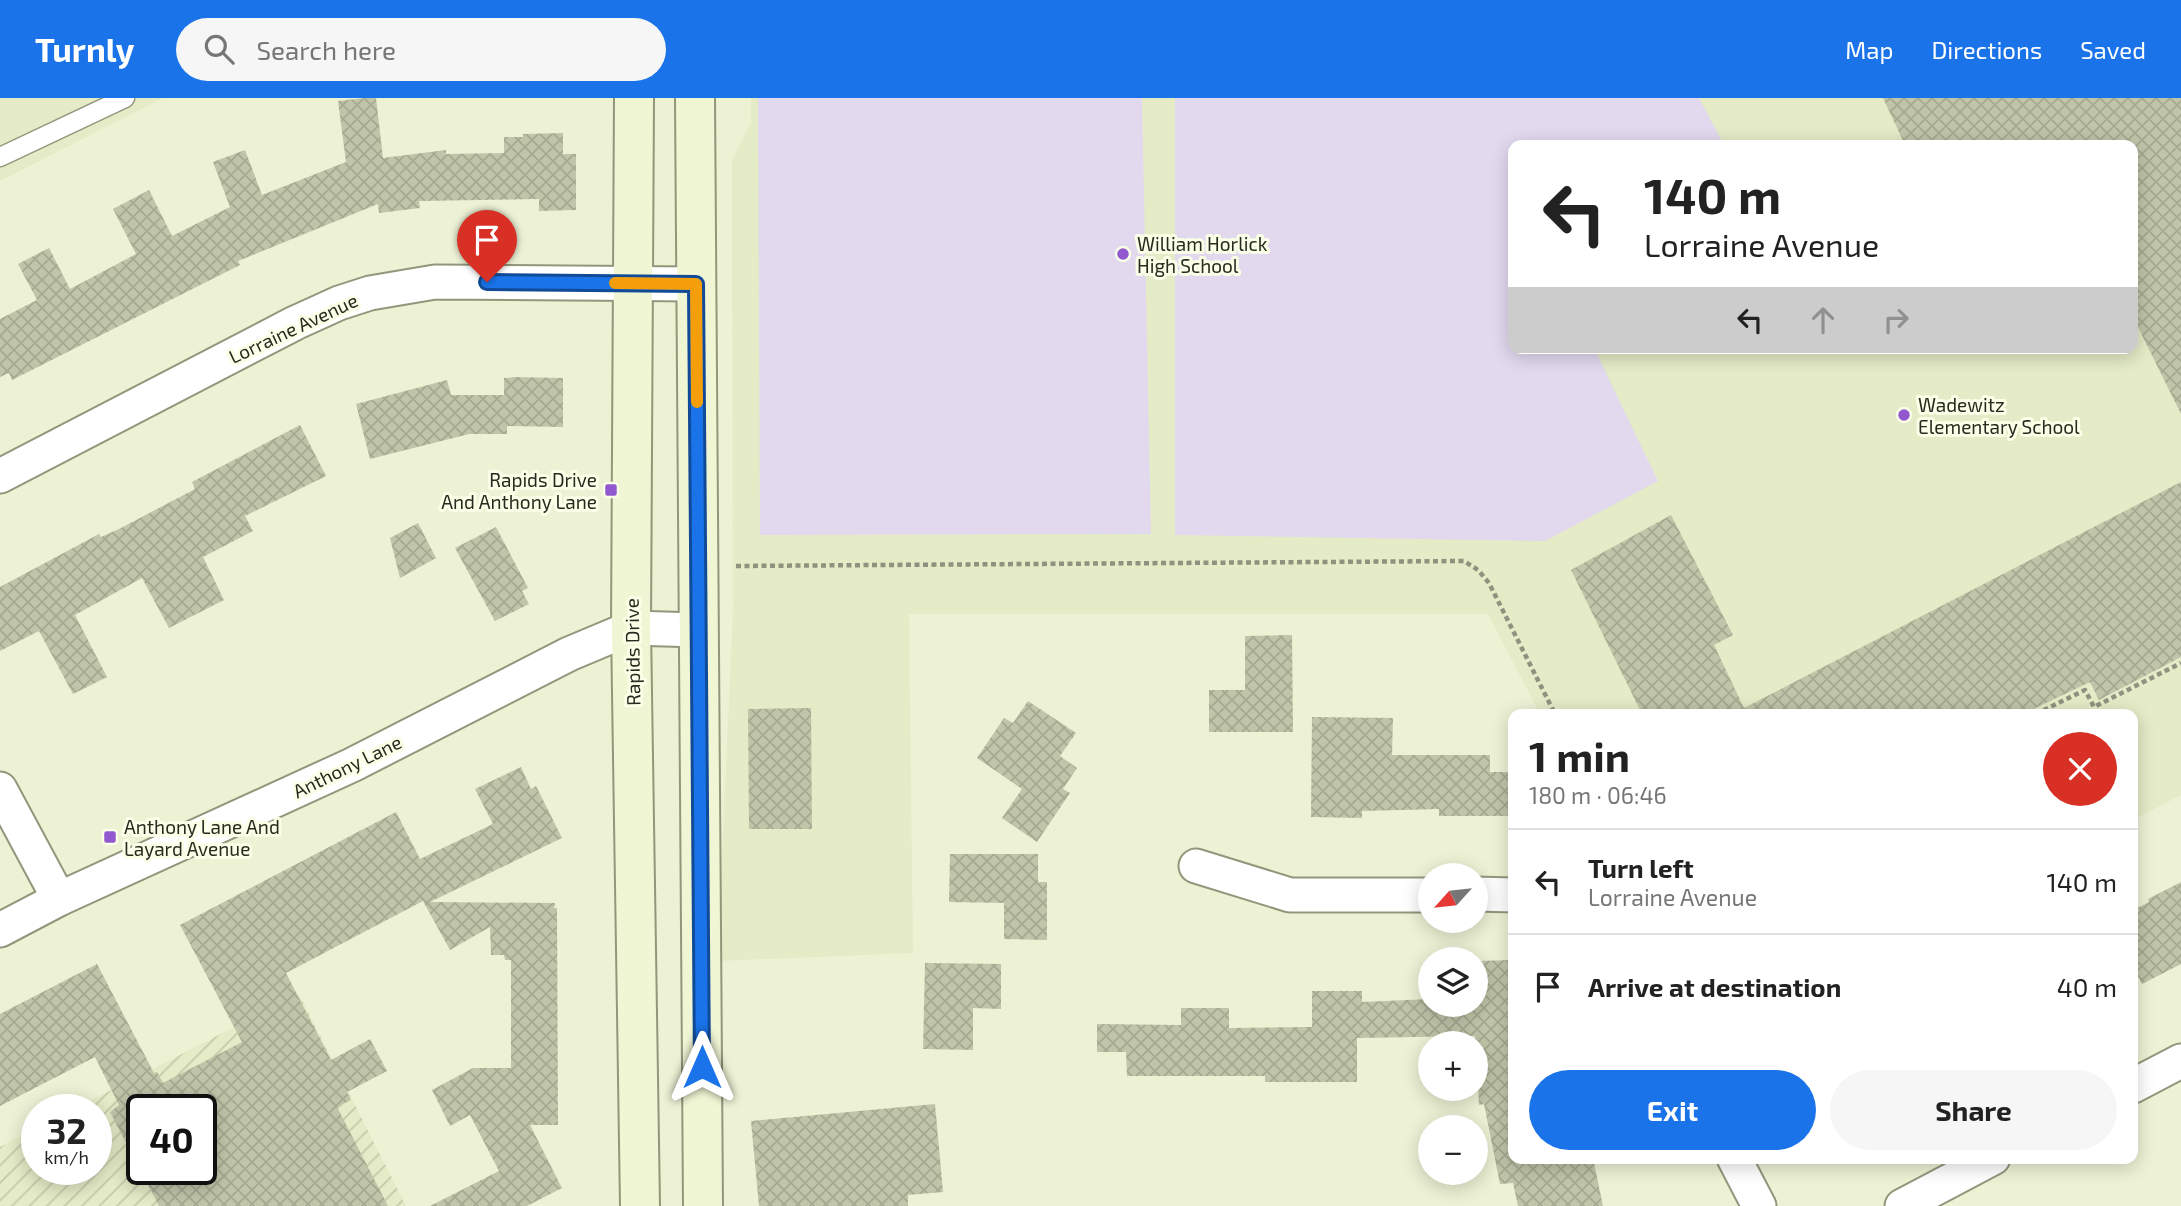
<!DOCTYPE html>
<html lang="en">
<head>
<meta charset="utf-8">
<style>
  :root { --surface:#fff; --page:#f6f6f6; --text:#222; --muted:#767676; --line:#e0e0e0; --accent:#1a73e8 }
  body { margin:0; font-family:"Exo 2",sans-serif; background:var(--page); color:var(--text); height:100vh; display:flex; flex-direction:column; font-size:26px; white-space:nowrap }
  * { box-sizing:border-box; margin:0 }
  p { font-size:23px; color:var(--muted) }
  .icon { flex:none; width:38px; height:38px; fill:none; stroke:currentColor; stroke-width:2; stroke-linecap:round; stroke-linejoin:round }
  .map { position:relative; flex:1; overflow:hidden }
  .panel { position:absolute; left:1508px; top:611px; width:630px; height:455px; display:flex; flex-direction:column; background:var(--surface); border-radius:14px; box-shadow:0 4px 18px #0003 }
  .panel>* { flex:none }
  .hud { position:absolute; left:1508px; top:42px; width:630px; height:214px; border-radius:14px; box-shadow:0 4px 18px #0003; background:#fff; color:var(--text); overflow:hidden }
  .needle { width:46px; rotate:243deg }
  .buttons { position:absolute; left:1418px; top:765px; display:grid; gap:14px }
  .buttons a { display:grid; place-items:center; width:70px; height:70px; border-radius:50%; background:var(--surface); box-shadow:0 4px 18px #0003; font-size:35px }
  .speed { position:absolute; left:21px; top:996px; display:flex; gap:14px; font-size:35px; font-weight:700; text-align:center }
  .speed>* { display:grid; place-content:center; width:91px; height:91px; border-radius:50%; background:var(--surface); box-shadow:0 4px 18px #0003; line-height:1 }
  .speed small { font-size:18px; font-weight:400 }
  .speed .limit { border:4px solid #111; border-radius:10px; background:#fff; color:#111 }
  .pin { position:absolute; display:grid; place-items:center; width:60px; height:60px; color:#fff; margin:-72px -30px; border-radius:50% 50% 50% 0; rotate:-45deg; box-shadow:0 0 7px #0007 }
  .pin .icon { rotate:45deg }
  .me { position:absolute; width:77px; margin:-38px; rotate:0deg; stroke-linejoin:round; filter:drop-shadow(0 0 5px #0008) }
  .turn { display:flex; align-items:center; gap:24px; height:147px; padding:0 21px; font-size:32px }
  .turn .icon { width:91px; height:91px; stroke-width:2.5 }
  .turn b { display:block; font-size:49px; line-height:60px }
  .lanes { display:flex; align-items:center; height:66px; padding:0 21px; background:#0003; justify-content:center; gap:35px; direction:ltr }
  .lanes .off { opacity:.35 }
  .round { display:grid; place-items:center; flex:none; width:74px; height:74px; border-radius:37px; background:var(--page) }
  .head { display:flex; align-items:center; justify-content:space-between; height:119px; padding:0 21px }
  h1 { font-size:42px; font-weight:700; line-height:52px }
  .primary-button { display:flex; gap:14px; margin-top:auto; padding:14px 21px }
  .primary-button a { flex:1; height:80px; border-radius:42px; background:var(--accent); color:#fff; font-size:28px; font-weight:700; line-height:80px; text-align:center }
  .primary-button a+a { background:var(--page); color:var(--text) }
  ul { padding:0; list-style:none }
  li { display:flex; align-items:center; gap:21px; height:105px; padding:0 21px; border-top:2px solid var(--line) }
  li div { flex:1 }
  li b { display:block; font-size:26px }
  li em { font-style:normal }
  header { display:flex; align-items:center; gap:42px; box-sizing:border-box; height:98px; padding:0 35px; background:var(--accent); color:#fff }
  header strong { font-size:33px }
  nav { display:flex; gap:38px; margin-inline-start:auto; font-size:24px }
  .search { width:490px; height:63px; background:var(--page); display:flex; align-items:center; gap:18px; box-sizing:border-box; padding:0 24px; border-radius:38px; color:var(--muted); font-size:26px }
  .map>svg:first-child { display:block }
</style>
</head>
<body>
<header>
<strong>Turnly</strong>
<div class="search"><svg class="icon" aria-label="search" viewBox="0 0 24 24"><circle cx="10" cy="10" r="6"/><path d="M15 15l6 6"/></svg>Search here</div>
<nav><a>Map</a><a>Directions</a><a>Saved</a></nav>
</header>
<div class="map">
<svg width="2181" height="1108" viewBox="0 0 2181 1108">
  <defs>
    <pattern id="industrial-furrows" width="10" height="10" patternUnits="userSpaceOnUse" patternTransform="scale(1.75)"><rect width="10" height="10" fill="#e4ebc6"/><path d="M-1 1l2-2M0 10L10 0M9 11l2-2" fill="none" stroke="#c4caaa"/></pattern>
    <pattern id="building-cross-hatch" width="8" height="8" patternUnits="userSpaceOnUse" patternTransform="scale(1.75)"><rect width="8" height="8" fill="#c0c5a9"/><path d="M0 0l8 8M0 8l8-8" fill="none" stroke="#a5a991"/></pattern>
  </defs>
  <rect width="100%" height="100%" fill="#edf2d5"/>
  <!-- built -->
  <g fill="#e4ebc6" fill-rule="evenodd">
    <path d="M0 0H163L0 83Z"/>
    <path d="M751 0H2181V697L2133 722V616H1540L1488 516H909L913 855 717 863 733 516 732 62 751 24ZM1514 47H2133V250H1514Z"/>
  </g>
  <!-- industrial -->
  <path fill="url(#industrial-furrows)" fill-rule="evenodd" d="M299 896 406 1108H0V1049L37 1030V1071H96V1012L74 1011ZM142 1012H201V1071H142Z"/>
  <!-- grass -->
  <g fill="#e2d9ef">
    <path d="M758 0H1142L1151 436 760 437Z"/>
    <path d="M1175 0H1699L1724 47H1514V250H1594L1658 383 1545 443 1175 437Z"/>
  </g>
  <!-- building -->
  <g fill="url(#building-cross-hatch)" fill-rule="evenodd">
    <path d="M365 0H376L383 60 446 52V56L504 55V39H523V36L563 35V56H576V112L539 113V101L419 103 420 110 379 115 378 106 238 163 240 167 12 282 9 275 0 279V221L37 202 18 166 49 150 70 191 136 156 113 111 149 92 172 138 230 109 213 64 245 52 262 97 346 64 338 3Z"/>
    <path d="M1883 0H2181V316L2133 219V47H1905Z"/>
    <path d="M515 279 563 280V329L507 328V336H469L370 361 356 306 447 282 451 297H504V280Z"/>
    <path d="M300 327 326 378 245 418 253 433 203 459 224 502 169 530 142 480 75 517 107 579 73 596 39 533 0 553V489L99 436 101 439 119 431 195 391 192 384Z"/>
    <path d="M2181 384V559L2099 602 2090 584 2023 616H1642L1571 472 1671 417 1733 537 1714 547 1744 610Z"/>
    <path d="M418 425 436 460 400 480 390 440Z"/>
    <path d="M496 429 528 490 522 493 529 506 495 523 455 450Z"/>
    <path d="M1292 537 1293 634H1209V592H1245V538Z"/>
    <path d="M1028 603 1076 635 1060 658 1077 670 1063 691 1070 695 1037 744 1002 720 1022 691 977 660 1004 620 1013 625Z"/>
    <path d="M811 610 812 731H749L748 611Z"/>
    <path d="M1312 619 1393 620 1392 657H1490V674H1514V718H1439V711L1362 713V720L1311 719Z"/>
    <path d="M521 669 531 691 536 688 562 740 430 804 555 805 554 810H557L558 1027H530L562 1090 527 1108H430L499 1073 470 1017 450 1028 432 992 473 970H511V862H505L504 857H491L490 829 450 852 423 803 286 875 331 962 370 941 387 973 347 994 351 1002 337 1009 388 1108H159L110 1014 119 1007 95 959 0 1008V916L97 866 154 975 157 974 163 985 242 944 180 827 396 714 420 761 493 726 475 691ZM142 1012H201V1071H142Z"/>
    <path d="M950 756H1038V784H1047V842L1004 841V805L949 804Z"/>
    <path d="M2181 784V866L2142 886 2133 869V812L2149 804 2148 801Z"/>
    <path d="M1514 862V1060H1593L1603 1108H1518L1513 1085 1500 1086 1484 1006 1479 1007 1475 938 1357 940V984H1265V978H1127L1126 954H1097V926L1181 927V910H1229V930L1312 929V893H1362V904L1430 901V906H1475V863Z"/>
    <path d="M925 865 1001 866V911L973 910V952L923 951Z"/>
    <path d="M935 1006 943 1094 908 1097V1108H759L751 1023Z"/>
  </g>
  <g fill="none" stroke-linecap="round" stroke-linejoin="round">
    <defs>
      <path id="lane" d="M0 59 125 0"/>
      <g id="street">
        <path d="M0 378 295 225 339 205 370 195 435 184 696 186"/>
        <path d="M0 691 59 801"/>
        <path d="M1196 768 1290 797H1430"/>
        <path d="M1475 796 1514 797"/>
        <path d="M0 832 59 801 352 667 569 556 631 530 698 532"/>
        <path d="M2133 988 2181 963"/>
        <path d="M1734 1060 1759 1108"/>
        <path d="M1902 1108 1993 1060"/>
      </g>
      <g id="secondary">
        <path d="M634 0 631 530 640 1108"/>
        <path d="M695 0 703 1108"/>
      </g>
    </defs>
    <!-- lane casing -->
    <use href="#lane" stroke="#92977c" stroke-width="21"/>
    <!-- street casing -->
    <use href="#street" stroke="#92977c" stroke-width="37"/>
    <!-- secondary casing -->
    <use href="#secondary" stroke="#92977c" stroke-width="42"/>
    <!-- path -->
    <g stroke="#8f927e" stroke-width="4.5" stroke-dasharray="5 3.5" stroke-linecap="butt">
      <path d="M736 468 1464 463 1478 472 1489 485 1555 616"/>
      <path d="M2036 616 2085 592 2094 609 2181 565"/>
    </g>
    <!-- lane -->
    <use href="#lane" stroke="#fff" stroke-width="18"/>
    <!-- street -->
    <use href="#street" stroke="#fff" stroke-width="33"/>
    <!-- secondary -->
    <use href="#secondary" stroke="#f0f5d4" stroke-width="38"/>
  </g>
  <g fill="none" stroke-linecap="round" stroke-linejoin="round">
    <defs>
      <path id="route" d="M487 184 696 186 702 969"/>
    </defs>
    <!-- route casing -->
    <use href="#route" stroke="#114b97" stroke-width="18"/>
    <!-- route -->
    <use href="#route" stroke="#1a73e8" stroke-width="12"/>
    <!-- slow -->
    <path stroke="#f59e0b" stroke-width="12" d="M615 185 696 186 697 304"/>
  </g>
  <!-- markers -->
  <g fill="#9158d0" stroke="#faffe7" stroke-width="2.5">
    <circle cx="1123" cy="156" r="7"/>
    <circle cx="1904" cy="317" r="7"/>
    <rect x="604" y="385" width="14" height="14" rx="3.5"/>
    <rect x="103" y="732" width="14" height="14" rx="3.5"/>
  </g>
  <g text-anchor="middle" dominant-baseline="central" stroke-width="6" stroke-linejoin="round" paint-order="stroke">
    <!-- poi labels -->
    <g font-size="19" fill="#282a1f" stroke="#faffe7" text-anchor="start">
      <text x="1137" y="145">William Horlick<tspan x="1137" dy="22">High School</tspan></text>
      <text x="1918" y="306">Wadewitz<tspan x="1918" dy="22">Elementary School</tspan></text>
      <text x="597" y="381" text-anchor="end">Rapids Drive<tspan x="597" dy="22">And Anthony Lane</tspan></text>
      <text x="124" y="728">Anthony Lane And<tspan x="124" dy="22">Layard Avenue</tspan></text>
    </g>
    <!-- street labels -->
    <g font-size="19" fill="#282a1f" stroke="#faffe7">
      <text transform="translate(293 230) rotate(-25)">Lorraine Avenue</text>
      <text transform="translate(632 554) rotate(-91)">Rapids Drive</text>
      <text transform="translate(347 668) rotate(-26)">Anthony Lane</text>
    </g>
  </g>
</svg>
<div class="buttons">
<a><svg class="needle" viewBox="-14 -14 28 28"><path d="M0-13l5 13h-10z" fill="#e53935"/><path d="M0 13l5-13h-10z" fill="#767676"/></svg></a>
<a><svg class="icon" aria-label="layers" viewBox="0 0 24 24"><path d="M12 4l9 5-9 5-9-5zM3 14l9 5 9-5"/></svg></a>
<a>+</a>
<a>−</a>
</div>
<div class="speed"><div>32<small>km/h</small></div><div class="limit">40</div></div>
<div class="pin" style="left:487px;top:184px;background:#d93025"><svg class="icon" aria-label="arrive" viewBox="0 0 24 24"><path d="M6 21V4h12l-3 4 3 4H6"/></svg></div>
<svg class="me" style="left:702px;top:969px" viewBox="-20 -20 40 40"><path d="M0-17L14 15 0 8-14 15z" fill="#1a73e8" stroke="#fff" stroke-width="4"/></svg>
<div class="hud">
<div class="turn"><svg class="icon" aria-label="left" viewBox="0 0 24 24"><path d="M17 20v-9H6M10 6l-5 5 5 5"/></svg><div><b>140 m</b>Lorraine Avenue</div></div>
<div class="lanes"><svg class="icon" aria-label="left" viewBox="0 0 24 24"><path d="M17 20v-9H6M10 6l-5 5 5 5"/></svg><svg class="icon off" aria-label="ahead" viewBox="0 0 24 24"><path d="M12 20V5M6 11l6-6 6 6"/></svg><svg class="icon off" aria-label="right" viewBox="0 0 24 24"><path d="M7 20v-9h11M14 6l5 5-5 5"/></svg></div>
</div>
<section class="panel">
<div class="head"><div><h1>1 min</h1><p>180 m · 06:46</p></div><a class="round" style="background:#d93025;color:#fff"><svg class="icon" aria-label="close" viewBox="0 0 24 24"><path d="M6 6l12 12M18 6L6 18"/></svg></a></div>
<ul>
<li><svg class="icon" aria-label="left" viewBox="0 0 24 24"><path d="M17 20v-9H6M10 6l-5 5 5 5"/></svg><div><b>Turn left</b><p>Lorraine Avenue</p></div><em>140 m</em></li>
<li><svg class="icon" aria-label="arrive" viewBox="0 0 24 24"><path d="M6 21V4h12l-3 4 3 4H6"/></svg><div><b>Arrive at destination</b></div><em>40 m</em></li>
</ul>
<div class="primary-button"><a>Exit</a><a>Share</a></div>
</section>
</div>
</body>
</html>
